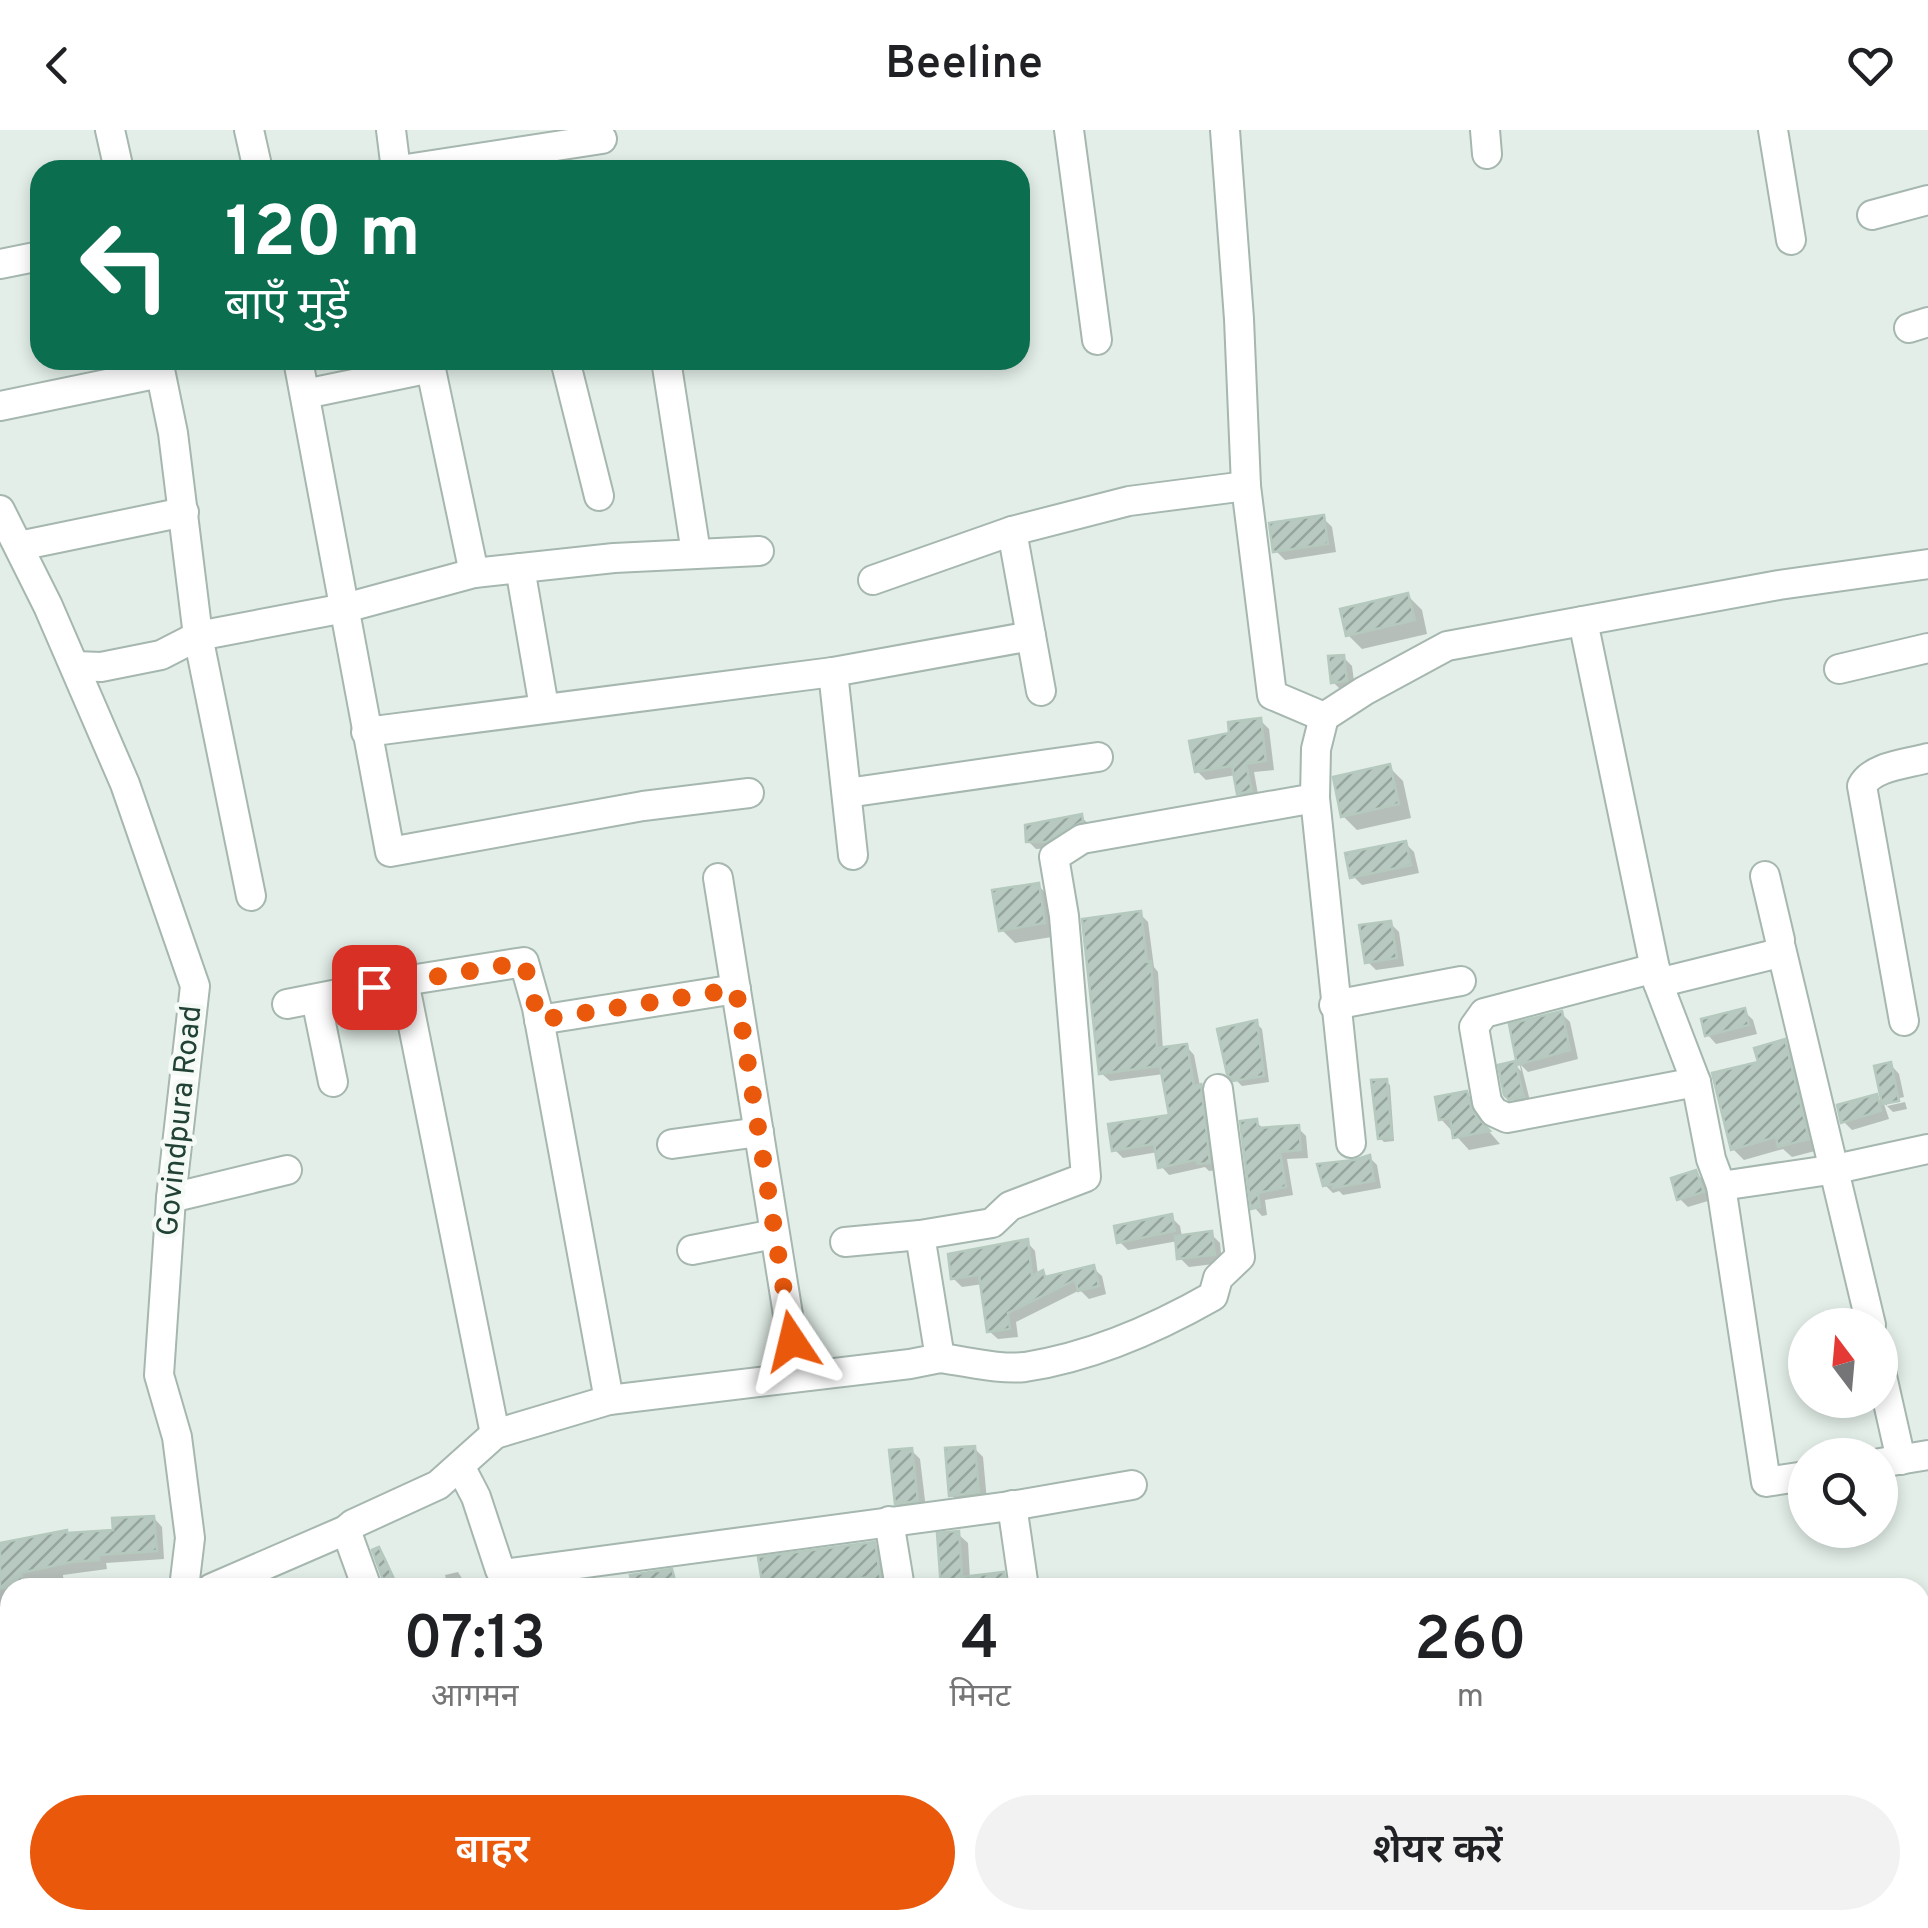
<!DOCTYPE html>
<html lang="hi">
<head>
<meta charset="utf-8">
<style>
  :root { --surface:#fff; --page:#f2f2f2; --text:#202124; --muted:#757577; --accent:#ea580c }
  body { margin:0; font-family:Overpass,"Noto Sans Devanagari",sans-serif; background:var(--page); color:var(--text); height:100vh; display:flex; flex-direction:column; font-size:38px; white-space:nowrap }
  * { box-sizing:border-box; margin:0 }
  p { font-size:32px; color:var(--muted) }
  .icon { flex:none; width:55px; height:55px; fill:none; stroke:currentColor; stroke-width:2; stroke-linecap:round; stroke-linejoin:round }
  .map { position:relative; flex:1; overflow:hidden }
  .panel { position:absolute; left:0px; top:1448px; width:1930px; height:352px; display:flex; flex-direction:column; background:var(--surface); border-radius:30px 30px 0 0; box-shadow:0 5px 15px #0003 }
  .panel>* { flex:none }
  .hud { position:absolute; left:30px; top:30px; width:1000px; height:210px; border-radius:30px; box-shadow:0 5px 15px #0003; background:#0b6e4f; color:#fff; overflow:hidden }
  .needle { width:65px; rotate:344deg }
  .buttons { position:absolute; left:1788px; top:1178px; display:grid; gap:20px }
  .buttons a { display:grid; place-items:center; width:110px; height:110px; border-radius:50%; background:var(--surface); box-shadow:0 5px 15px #0003; font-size:50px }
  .pin { position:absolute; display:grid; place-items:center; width:85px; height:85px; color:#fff; margin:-42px; border-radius:20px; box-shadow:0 5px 15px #0006 }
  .me { position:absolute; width:110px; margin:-55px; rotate:350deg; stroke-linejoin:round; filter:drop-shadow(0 0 8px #0008) }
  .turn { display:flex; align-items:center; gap:35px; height:210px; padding:0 30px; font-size:45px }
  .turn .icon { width:130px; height:130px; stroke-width:2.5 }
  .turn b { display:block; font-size:70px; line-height:85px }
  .eta { display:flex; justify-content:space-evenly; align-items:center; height:170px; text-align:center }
  .eta b { font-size:60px; font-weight:600; line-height:70px }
  .button { display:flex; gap:20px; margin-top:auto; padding:20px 30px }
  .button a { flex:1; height:115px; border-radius:60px; background:var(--accent); color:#fff; font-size:40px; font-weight:600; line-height:115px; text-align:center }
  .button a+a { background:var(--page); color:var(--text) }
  header { display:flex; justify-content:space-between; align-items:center; height:130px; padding:0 30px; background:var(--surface); font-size:45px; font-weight:600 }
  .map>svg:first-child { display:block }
</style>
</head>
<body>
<header><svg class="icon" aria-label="back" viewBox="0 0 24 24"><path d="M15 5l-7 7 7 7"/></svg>Beeline<svg class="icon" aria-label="heart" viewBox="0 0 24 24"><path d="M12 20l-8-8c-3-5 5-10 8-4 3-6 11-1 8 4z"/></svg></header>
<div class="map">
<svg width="1928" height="1798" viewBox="0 0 1928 1798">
  <defs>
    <pattern id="building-hatch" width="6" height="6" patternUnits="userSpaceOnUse" patternTransform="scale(2.5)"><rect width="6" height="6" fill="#b8c9c1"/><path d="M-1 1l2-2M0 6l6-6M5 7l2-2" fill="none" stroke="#95a59e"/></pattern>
  </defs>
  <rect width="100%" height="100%" fill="#e3eee8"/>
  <!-- shadow -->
  <g fill="#0003">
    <path d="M1323 388 1332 397 1336 422 1285 430 1276 421Z"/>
    <path d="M1408 466 1422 480 1427 504 1362 519 1348 505Z"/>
    <path d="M1343 527 1352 536 1355 559 1342 561 1333 552Z"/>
    <path d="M1260 590 1269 599 1274 640 1254 642 1259 670 1248 672 1239 663 1236 645 1206 650 1197 641 1232 605Z"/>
    <path d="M1389 637 1403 651 1411 688 1357 700 1343 686Z"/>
    <path d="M1081 687 1089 694 1054 718 1036 719 1028 711Z"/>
    <path d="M1405 713 1414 722 1419 743 1362 755 1353 746Z"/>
    <path d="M1038 755 1052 770 1058 806 1015 813 1001 799Z"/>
    <path d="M1140 784 1148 792 1154 837 1158 842 1163 920 1186 916 1194 925 1200 956 1209 965 1217 1040 1209 1041 1205 1037 1169 1045 1161 1036 1158 1022 1123 1028 1115 1020 1172 987 1164 944 1110 951 1101 943Z"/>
    <path d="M1390 793 1399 802 1404 836 1376 840 1367 831Z"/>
    <path d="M1744 881 1753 890 1757 904 1716 914 1708 905Z"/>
    <path d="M1561 883 1570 892 1578 929 1528 942 1521 935 1531 975 1520 977 1506 964 1514 934 1521 941 1512 896Z"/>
    <path d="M1256 893 1262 899 1269 952 1242 956 1229 943Z"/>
    <path d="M1784 912 1795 924 1819 1020 1792 1027 1783 1019 1744 1030 1733 1019 1761 933Z"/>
    <path d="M1891 935 1899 944 1904 967 1887 971V976L1905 972 1907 979 1893 982 1884 973Z"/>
    <path d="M1386 952 1390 955 1394 1011 1384 1012 1380 1008Z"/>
    <path d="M1467 964 1481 978 1486 998 1500 1014 1469 1020 1441 989Z"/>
    <path d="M1876 967 1884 974 1889 989 1852 1000 1843 991Z"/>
    <path d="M1256 992 1265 1000 1298 998 1306 1006 1308 1028 1287 1029 1293 1065 1265 1070 1267 1085 1262 1086 1254 1077Z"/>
    <path d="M1369 1027 1377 1035 1381 1058 1343 1065 1339 1061 1333 1063 1325 1055Z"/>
    <path d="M1696 1043 1705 1052 1711 1070 1688 1077 1679 1068Z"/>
    <path d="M1171 1087 1180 1096 1182 1107 1211 1104 1220 1113 1222 1133 1189 1137 1180 1128 1178 1111 1128 1120 1119 1111Z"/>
    <path d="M1027 1112 1035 1121 1038 1145 1043 1143 1049 1149 1093 1138 1102 1146 1106 1164 1089 1169 1080 1160 1016 1192 1018 1207 998 1209 989 1201 983 1154 962 1157 953 1148Z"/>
    <path d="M974 1318 983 1327 987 1371 960 1373 951 1365Z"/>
    <path d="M911 1320 920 1329 926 1379 906 1382 897 1373Z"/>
    <path d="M154 1388 162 1397 164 1429 106 1433 107 1439 63 1445 64 1458H10V1524L5 1519 0 1481V1415L116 1403Z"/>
    <path d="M958 1404 968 1413 970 1449 1003 1444 1014 1458H919L943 1453Z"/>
    <path d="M874 1414 884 1424 889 1458H765Z"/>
    <path d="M379 1420 385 1427 398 1456 392 1458 386 1451Z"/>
    <path d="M458 1442 468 1458H448L445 1445Z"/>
    <path d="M671 1442 682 1458H619L635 1453Z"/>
  </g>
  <!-- building -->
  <g fill="url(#building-hatch)" stroke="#b5c9be" stroke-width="2.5">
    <path d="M1324 385 1328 414 1273 422 1269 393Z"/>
    <path d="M1408 463 1415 490 1346 506 1340 479Z"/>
    <path d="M1344 525 1347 551 1331 553 1328 526Z"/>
    <path d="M1261 588 1266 631 1246 634 1252 661 1237 664 1232 636 1195 642 1189 611 1229 603 1228 592Z"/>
    <path d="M1390 634 1399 674 1341 687 1333 647Z"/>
    <path d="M1082 684 1083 691 1046 712H1026L1025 695Z"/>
    <path d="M1406 711 1411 735 1350 748 1345 723Z"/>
    <path d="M1039 753 1045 793 999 801 992 760Z"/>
    <path d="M1141 781 1147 832 1151 831 1157 918 1187 914 1194 956 1201 954 1210 1033 1198 1034 1196 1030 1158 1038 1154 1014 1112 1021 1108 994 1169 985 1160 936 1099 944 1082 789Z"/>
    <path d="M1391 791 1397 828 1365 833 1359 795Z"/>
    <path d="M1745 878 1749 895 1705 906 1701 889Z"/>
    <path d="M1562 881 1570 920 1517 935 1509 894Z"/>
    <path d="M1257 890 1264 946 1233 951 1227 944 1217 899Z"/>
    <path d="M1785 909 1809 1009 1778 1017 1776 1007 1731 1020 1712 943 1758 932 1754 918Z"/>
    <path d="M1515 931 1524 967 1509 970 1504 965 1498 935Z"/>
    <path d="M1891 932 1899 971 1882 974 1874 936Z"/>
    <path d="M1387 949 1392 1008 1378 1009 1371 950Z"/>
    <path d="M1467 961 1472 981 1490 1001 1453 1008 1450 988 1439 990 1435 967Z"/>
    <path d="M1877 964 1881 981 1841 993 1837 975Z"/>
    <path d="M1257 989 1258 998 1299 995 1301 1020 1280 1022 1286 1057 1258 1063 1260 1077 1251 1079 1240 991Z"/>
    <path d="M1370 1025 1374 1051 1333 1058V1054L1323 1056 1317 1034 1354 1030Z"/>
    <path d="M1696 1040 1704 1062 1677 1070 1671 1048Z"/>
    <path d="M1172 1084 1175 1101 1117 1113 1114 1096Z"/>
    <path d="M1212 1101 1215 1125 1177 1129 1175 1106Z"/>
    <path d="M1028 1109 1032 1146 1043 1140 1045 1147 1094 1135 1099 1156 1078 1161 1075 1150 1008 1183 1010 1199 987 1202 979 1145 951 1149 948 1124Z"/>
    <path d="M975 1316 979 1362 949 1366 945 1318Z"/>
    <path d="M912 1318 918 1371 895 1374 889 1320Z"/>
    <path d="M154 1386 157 1421 99 1425V1430L71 1432 21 1443 23 1458H0V1413L67 1400V1403L113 1400 112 1388Z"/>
    <path d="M959 1401 962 1447 1004 1442 1006 1458H941L937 1403Z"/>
    <path d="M875 1412 881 1450 870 1452 869 1447 798 1458H763L758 1427Z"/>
    <path d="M379 1417 394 1449 384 1452 372 1420Z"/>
    <path d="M672 1439 677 1458H658V1454L633 1458 630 1445Z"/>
  </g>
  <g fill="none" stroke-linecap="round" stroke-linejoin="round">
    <defs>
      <g id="minor">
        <path d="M110 0 119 40"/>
        <path d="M249 0 258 40"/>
        <path d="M391 0 396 40"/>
        <path d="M1069 0 1097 210"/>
        <path d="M1225 0 1239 189 1246 356 1272 565 1324 587"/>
        <path d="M1485 0 1487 24"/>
        <path d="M1773 0 1791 110"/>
        <path d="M400 40 602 9"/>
        <path d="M1872 85 1928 70"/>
        <path d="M0 134 40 126"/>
        <path d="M1909 198 1928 192"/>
        <path d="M158 230 173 303 198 506 251 766"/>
        <path d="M298 230 390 722 643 676 749 663"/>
        <path d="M429 230 474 443"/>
        <path d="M565 230 599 366"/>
        <path d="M666 230 696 423"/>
        <path d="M305 264 431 238"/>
        <path d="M0 276 160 243"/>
        <path d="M0 380 48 476 125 654 195 856 171 1068 159 1245 177 1307 190 1408 184 1458"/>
        <path d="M19 416 184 382"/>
        <path d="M520 438 544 577"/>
        <path d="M873 450 1012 401"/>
        <path d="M1583 491 1658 853 1696 952 1711 1029 1721 1056 1766 1352 1805 1346"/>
        <path d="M75 536 101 537 161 525 198 506 345 478 474 443 614 428 759 421"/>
        <path d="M1839 539 1928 518"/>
        <path d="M833 542 853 725"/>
        <path d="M1041 561 1012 401 1129 371 1246 356"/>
        <path d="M366 602 833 542 1031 506"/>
        <path d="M847 663 1098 627"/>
        <path d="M1315 668 1351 1013"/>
        <path d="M718 748 798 1247"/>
        <path d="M1781 818 1871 1195"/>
        <path d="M1655 838 1484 883 1474 897 1487 972 1494 982 1507 988 1696 952"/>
        <path d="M404 851 495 1304"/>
        <path d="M1658 853 1779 823 1780 810 1765 746"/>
        <path d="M316 869 333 952"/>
        <path d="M287 874 404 851 524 832 537 878 609 1270"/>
        <path d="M1334 875 1461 851"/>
        <path d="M539 890 736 859"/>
        <path d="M1904 891 1862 656C1872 636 1907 634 1928 628"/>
        <path d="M672 1014 759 1002"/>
        <path d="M1721 1056 1836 1039 1928 1019"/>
        <path d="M171 1068 287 1040"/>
        <path d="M845 1112 920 1105"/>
        <path d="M692 1120 774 1104"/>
        <path d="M940 1228C966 1231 999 1240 1025 1237 1090 1227 1157 1198 1213 1166L1218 1148 1240 1127 1218 959"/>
        <path d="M1880 1237 1901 1330"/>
        <path d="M1880 1333 1928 1325"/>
        <path d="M460 1336 476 1367 500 1440 504 1444 1017 1375 1132 1355"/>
        <path d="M1012 1375 1024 1458"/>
        <path d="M889 1391 900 1458"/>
        <path d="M346 1400 367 1458"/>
        <path d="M212 1458 346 1400 353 1394 438 1355 495 1304 609 1270 910 1234 940 1228 920 1105 992 1093 1010 1076 1086 1047 1064 786 1054 727 1082 709 1315 668 1316 619 1324 587 1364 561 1447 516 1779 455 1928 434"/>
        <path d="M0 1538 10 1537"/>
        <path d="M1848 1790 1850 1798"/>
        <path d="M259 1798 289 1790"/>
      </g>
    </defs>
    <!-- minor casing -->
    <use href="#minor" stroke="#a5b7af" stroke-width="32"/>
    <!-- minor -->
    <use href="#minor" stroke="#fff" stroke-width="28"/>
  </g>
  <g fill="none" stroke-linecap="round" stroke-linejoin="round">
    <!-- route -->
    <path stroke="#ea580c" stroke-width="18" stroke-dasharray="0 32.4" d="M374 857 524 832 539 890 736 859 792 1211"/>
  </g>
  <g text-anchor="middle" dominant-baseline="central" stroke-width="9" stroke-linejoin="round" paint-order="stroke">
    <!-- street labels -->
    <g font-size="30" fill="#214235" stroke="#f5faf7">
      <text transform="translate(181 991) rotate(-84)">Govindpura Road</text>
    </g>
  </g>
</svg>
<div class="buttons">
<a><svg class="needle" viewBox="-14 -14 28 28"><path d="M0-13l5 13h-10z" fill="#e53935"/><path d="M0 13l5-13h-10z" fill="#757577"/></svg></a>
<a><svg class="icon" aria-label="search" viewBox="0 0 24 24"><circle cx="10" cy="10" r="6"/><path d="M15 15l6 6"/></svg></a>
</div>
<div class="pin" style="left:374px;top:857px;background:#d93025"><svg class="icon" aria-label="arrive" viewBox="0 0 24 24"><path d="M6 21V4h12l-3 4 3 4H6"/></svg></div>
<svg class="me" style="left:792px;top:1211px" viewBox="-20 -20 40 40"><path d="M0-17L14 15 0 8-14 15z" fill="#ea580c" stroke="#fff" stroke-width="4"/></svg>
<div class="hud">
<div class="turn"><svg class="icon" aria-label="left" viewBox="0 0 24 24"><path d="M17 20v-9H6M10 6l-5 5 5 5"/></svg><div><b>120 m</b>बाएँ मुड़ें</div></div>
</div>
<section class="panel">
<div class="eta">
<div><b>07:13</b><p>आगमन</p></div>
<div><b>4</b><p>मिनट</p></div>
<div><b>260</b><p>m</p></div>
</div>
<div class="button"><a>बाहर</a><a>शेयर करें</a></div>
</section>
</div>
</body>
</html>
